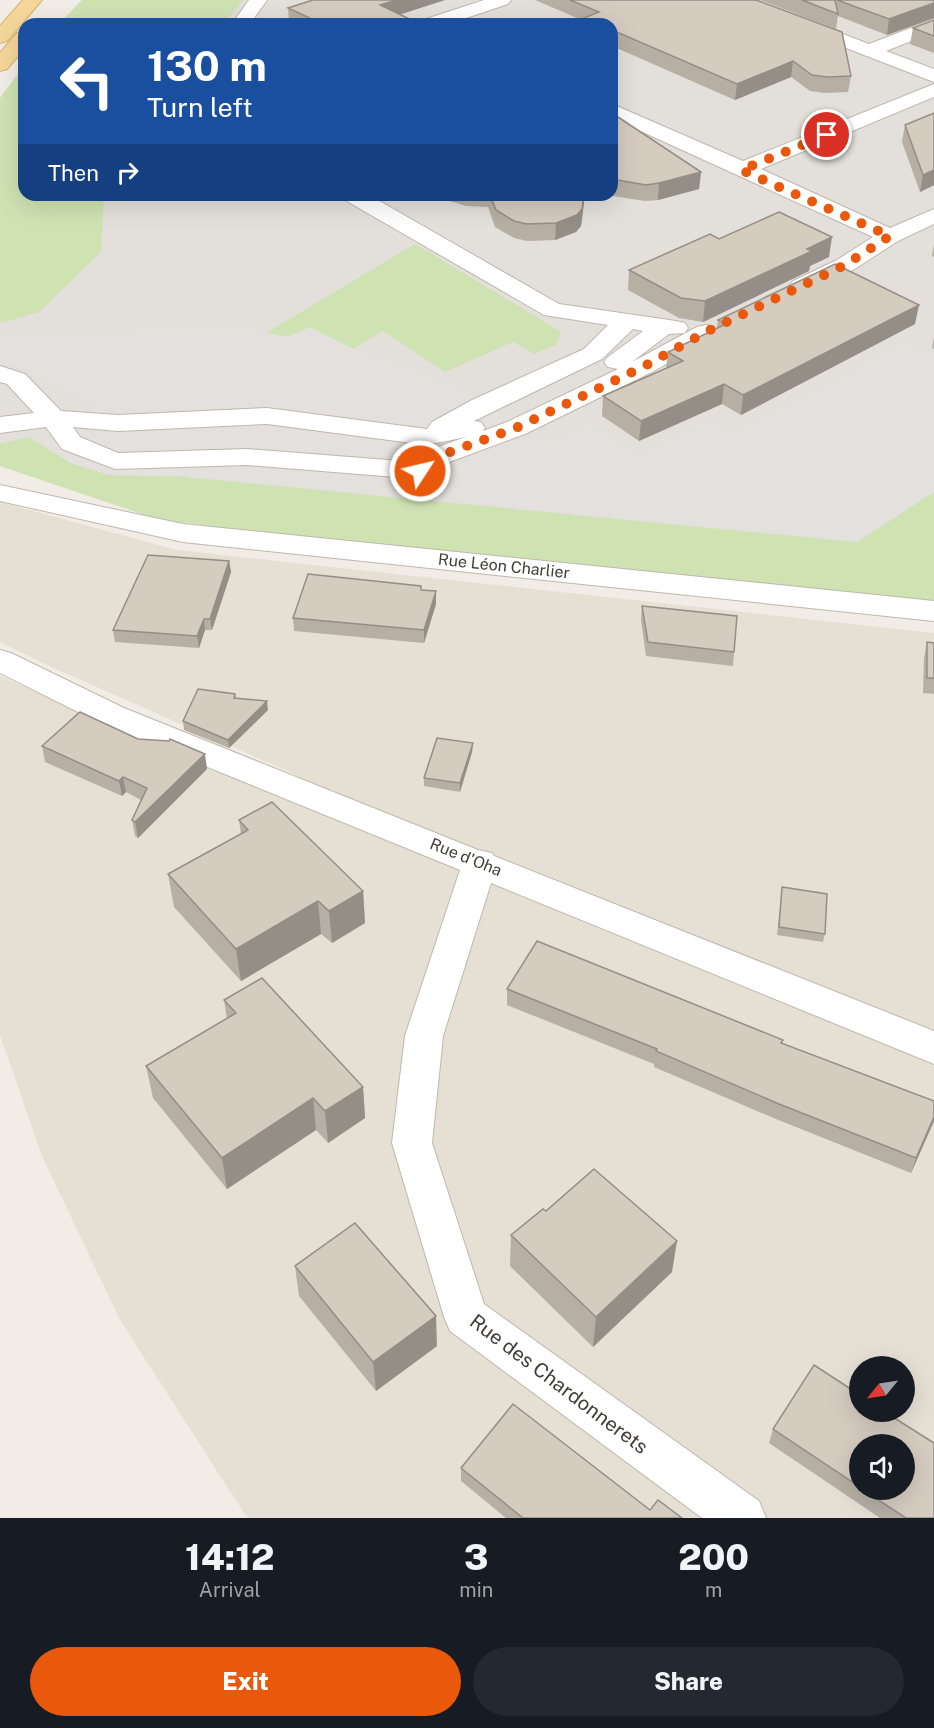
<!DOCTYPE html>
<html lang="en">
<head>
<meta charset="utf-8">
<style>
  :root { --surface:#171b24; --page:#242831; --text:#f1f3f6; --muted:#9ea1a6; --accent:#ea580c }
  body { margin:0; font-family:"Public Sans",sans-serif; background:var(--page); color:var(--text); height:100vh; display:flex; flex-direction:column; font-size:22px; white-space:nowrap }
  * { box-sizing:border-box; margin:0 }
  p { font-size:20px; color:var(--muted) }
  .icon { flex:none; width:33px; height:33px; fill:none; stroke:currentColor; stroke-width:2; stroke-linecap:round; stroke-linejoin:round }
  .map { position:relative; height:1518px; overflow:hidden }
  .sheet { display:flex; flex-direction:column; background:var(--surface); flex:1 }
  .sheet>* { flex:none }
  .guide { position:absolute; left:18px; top:18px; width:600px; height:183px; border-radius:18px; box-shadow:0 6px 24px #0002; background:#1a4fa0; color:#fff; overflow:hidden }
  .needle { width:39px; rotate:240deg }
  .fabs { position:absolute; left:849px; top:1356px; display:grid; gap:12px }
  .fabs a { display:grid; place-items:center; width:66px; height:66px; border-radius:50%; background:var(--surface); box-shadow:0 6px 24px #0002; font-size:30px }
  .pin { position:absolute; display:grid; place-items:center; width:51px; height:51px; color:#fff; margin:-26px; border:3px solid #fff; border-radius:50%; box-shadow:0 2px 6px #0007 }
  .me { position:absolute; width:66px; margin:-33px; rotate:55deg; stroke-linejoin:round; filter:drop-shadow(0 0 4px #0008) }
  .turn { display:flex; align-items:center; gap:21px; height:126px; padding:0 30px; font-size:27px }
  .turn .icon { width:78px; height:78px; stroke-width:2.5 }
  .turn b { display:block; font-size:42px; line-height:51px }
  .then { display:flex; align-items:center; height:57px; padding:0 30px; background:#0003; gap:12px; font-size:22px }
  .eta { display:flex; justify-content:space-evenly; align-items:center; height:102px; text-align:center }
  .eta b { font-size:36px; font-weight:800; line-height:42px }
  .primary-button { display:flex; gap:12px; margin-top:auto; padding:12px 30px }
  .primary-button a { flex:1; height:69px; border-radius:36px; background:var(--accent); color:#fff; font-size:24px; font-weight:800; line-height:69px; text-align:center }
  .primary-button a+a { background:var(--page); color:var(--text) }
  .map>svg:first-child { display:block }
</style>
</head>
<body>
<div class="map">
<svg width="934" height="1518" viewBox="0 0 934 1518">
  <rect width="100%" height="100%" fill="#f1ede6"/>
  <!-- residential -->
  <path fill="#e5dfd4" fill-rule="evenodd" d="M0 502 177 550 934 633V1518H249L244 1513 120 1320 42 1156 0 1035V676L210 770 473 859 285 770 45 664 0 642ZM860 1366H904V1412H860ZM860 1444H904V1490H860Z"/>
  <!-- industrial -->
  <path fill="#e3dfdb" d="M82 0H934V603L280 535 157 519 0 466V98L24 66V195H612V24H59Z"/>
  <!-- green -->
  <g fill="#cfe2b2">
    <path d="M82 0H243L223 24H59Z"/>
    <path d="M24 66V195H104L101 252 39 312 0 323V98Z"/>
    <path d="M415 244 561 332 557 344 534 354 513 342 445 372 383 331 353 349 310 328 287 337 266 333Z"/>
    <path d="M29 437 71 463 109 475 177 476 857 542 934 492V603L280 535 157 519 0 466V444Z"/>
  </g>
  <!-- parking -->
  <path fill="#e3e0de" d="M310 327 353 349 459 389 549 444 588 423 638 455 710 420 732 433 907 343 934 356V492L857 542 177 476 109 475 71 463 43 445 99 406 19 367 0 364V335L243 328 287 337Z"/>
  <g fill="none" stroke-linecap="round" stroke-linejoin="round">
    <defs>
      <g id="minor">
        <path d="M249 0H267L250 24H232Z"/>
        <path d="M484 0H511L508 4 448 24H421L423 20Z"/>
        <path d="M729 0H754L869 44 934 19V32L886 51 934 69V82L732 4Z"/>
        <path d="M934 84V97L761 169 890 228 934 209V224L898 241 853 270 801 293 793 291 789 286 793 281 837 260 873 237 612 118V104L743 161Z"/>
        <path d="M342 195H369L559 304 676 321 685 323 688 328 685 333 669 334 632 362 697 327 706 325 715 327 718 332 715 337 652 372 525 434 452 461 430 477 420 479 247 465 115 469 62 449 46 427 0 433V417L34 413 7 384 0 382V366L25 374 61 411 118 415 267 408 427 429 432 422 472 400 584 349 608 325 544 315 345 200ZM633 329 643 331 608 357 604 362 608 367 618 369 507 422 483 431 485 428 481 422 474 421 602 359ZM267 424 427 445 466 437 432 449 414 462 247 449 118 453 80 437 73 427 118 431Z"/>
        <path d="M0 485 183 524 934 601V621L183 542 0 501Z"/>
        <path d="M0 650 11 653 124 708 478 850 492 853 494 856 934 1031V1064L491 883 443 1036 432 1143 484 1304 759 1501 766 1518H702L450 1331 444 1317 392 1143 405 1036 460 870 102 724 0 673Z"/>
      </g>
      <g id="major">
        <path d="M23 0H42L7 41 0 43V26Z"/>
        <path d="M24 31V49L7 69 0 71V53L17 33Z"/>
      </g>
    </defs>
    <!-- minor casing -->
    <use href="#minor" stroke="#bfb7ac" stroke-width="2"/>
    <!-- major casing -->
    <use href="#major" stroke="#d8b36d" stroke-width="2"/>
    <!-- minor -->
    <use href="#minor" fill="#fff" fill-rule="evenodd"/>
    <!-- major -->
    <use href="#major" fill="#f5d79b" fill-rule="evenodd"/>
  </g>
  <!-- wall -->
  <g fill="#b7afa4" fill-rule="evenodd">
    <path d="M313 0H445L400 14 420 24H291L289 23 288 8Z"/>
    <path d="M535 0H756L851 76 848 92 825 93 810 91 791 77 735 100 612 46V24H584V21Z"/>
    <path d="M760 0H934V18L887 35 838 16 836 29Z"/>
    <path d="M934 20V53L910 44 913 28Z"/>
    <path d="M612 113 701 172 699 189 658 200 645 201 606 195H612Z"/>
    <path d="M934 113V185L920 192 902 142 905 125Z"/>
    <path d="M439 195H585L581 226 576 232 555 240 527 241 514 238 495 227 488 207 466 206 443 199Z"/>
    <path d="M719 239 829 257 810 266 809 271 703 322 679 318 628 290 629 270Z"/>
    <path d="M934 244V257L932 256Z"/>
    <path d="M718 320 915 324 741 415 722 404 639 441 602 416 603 396 666 368 668 352 717 328Z"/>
    <path d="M934 337V349L932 348Z"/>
    <path d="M229 561 231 572 212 630H205L199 648 115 642 113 630Z"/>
    <path d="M421 590 436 591V604L424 643 294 631 293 618Z"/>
    <path d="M642 606 734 652 733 666 646 656 641 620Z"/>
    <path d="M927 642 934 643V694L923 693 924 658Z"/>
    <path d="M235 694 236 698 268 710 229 748 184 730 183 721Z"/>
    <path d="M138 739 207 769 138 838 135 836 132 820 141 800 126 792 122 796 45 762 42 746Z"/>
    <path d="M473 743 472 752 460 792 424 786V778Z"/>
    <path d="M239 820 363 891 365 923 332 943 321 934 241 981 174 907 168 874 241 834Z"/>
    <path d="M782 887 825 934 823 942 777 935Z"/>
    <path d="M507 989 783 1040 782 1043 934 1101V1121L911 1173 776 1119 654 1067V1064L507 1005Z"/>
    <path d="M224 1000 363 1087 365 1118 328 1143 316 1130 227 1189 153 1098 146 1066 227 1019Z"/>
    <path d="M546 1211 672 1272 593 1347 510 1266 511 1235Z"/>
    <path d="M295 1266 437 1346 376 1391 299 1296Z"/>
    <path d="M814 1365 860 1395V1412H885L934 1443V1518H880L769 1443 773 1429ZM860 1444H904V1490H860Z"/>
    <path d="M461 1468 650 1510 682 1518H506L461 1481Z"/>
  </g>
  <!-- shaded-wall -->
  <g fill="#958e86">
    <path d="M397 0H445L380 21V5Z"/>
    <path d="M934 3V18L887 35 889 19Z"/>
    <path d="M793 61 791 77 735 100 737 84Z"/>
    <path d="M934 170V185L920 192 923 175Z"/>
    <path d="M701 172 699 189 658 200 659 183Z"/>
    <path d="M584 195H585L581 226 576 232 555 240 556 223Z"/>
    <path d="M832 237 829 257 810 266 809 271 703 322 705 301 807 249Z"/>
    <path d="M919 305 915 324 741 415 743 395Z"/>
    <path d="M724 384 722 404 639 441 641 421Z"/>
    <path d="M229 561 231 572 212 630 210 619Z"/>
    <path d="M436 591V604L424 643V630Z"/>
    <path d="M204 619 205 630 199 648 197 636Z"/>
    <path d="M267 701 268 710 229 748 228 740Z"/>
    <path d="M473 743 472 752 460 792V783Z"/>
    <path d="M205 754 207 769 138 838 135 822Z"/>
    <path d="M123 777 126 792 122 796 119 781Z"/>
    <path d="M363 891 365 923 332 943 329 911Z"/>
    <path d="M318 901 321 934 241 981 236 949Z"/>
    <path d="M363 1087 365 1118 328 1143 325 1111Z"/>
    <path d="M313 1098 316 1130 227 1189 222 1158Z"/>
    <path d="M934 1117V1121L911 1173 916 1158Z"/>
    <path d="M677 1241 672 1272 593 1347 596 1317Z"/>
    <path d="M436 1316 437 1346 376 1391 373 1362Z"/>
  </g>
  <!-- building -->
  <g fill="#d5cbbf" stroke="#958e86" stroke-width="1.5">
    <path d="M313 0H397L380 5 420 24H322L288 8Z"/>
    <path d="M570 0H756L842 32 851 76 828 77 812 75 793 61 737 84 612 30V24H599L584 18 599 12Z"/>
    <path d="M802 0H835L838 14Z"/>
    <path d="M837 0H934V3L889 19Z"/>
    <path d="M934 20V36L913 28Z"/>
    <path d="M612 113 701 172 659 183 646 185 612 179Z"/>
    <path d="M934 113V170L923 175 905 125Z"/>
    <path d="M490 195H584L582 209 577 215 556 223 527 224 514 221 496 210Z"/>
    <path d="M779 212 832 237 807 249 812 251 705 301 681 298 629 270 710 234 719 239Z"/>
    <path d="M835 264 919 305 743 395 724 384 641 421 603 396 683 361 668 352 726 324 718 320Z"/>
    <path d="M148 555 229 561 210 619H204L197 636 113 630Z"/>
    <path d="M308 574 421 586V590L436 591 424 630 293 618Z"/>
    <path d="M642 606 737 616 734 652 648 642Z"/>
    <path d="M927 642 934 643V678H927Z"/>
    <path d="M198 689 235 694 234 698 267 701 228 740 183 721Z"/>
    <path d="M80 712 138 739 169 741 170 739 205 754 135 822 132 820 147 788 123 777 119 781 42 746Z"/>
    <path d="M437 738 473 743 460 783 424 778Z"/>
    <path d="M272 802 363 891 329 911 318 901 236 949 168 874 248 830 239 820Z"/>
    <path d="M782 887 827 894 825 934 779 927Z"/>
    <path d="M537 941 783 1040 781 1043 934 1101V1117L916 1158 779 1104 656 1051 657 1049 507 989Z"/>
    <path d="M262 978 363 1087 325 1111 313 1098 222 1158 146 1066 236 1013 224 1000Z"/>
    <path d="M594 1169 677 1241 596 1317 511 1235 543 1209 546 1211Z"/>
    <path d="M355 1223 436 1316 373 1362 295 1266Z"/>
    <path d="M814 1365 860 1395V1412H885L934 1443V1518H906L863 1490H904V1444H860V1487L773 1429Z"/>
    <path d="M513 1404 650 1510 658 1500 682 1518H523L461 1468Z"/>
  </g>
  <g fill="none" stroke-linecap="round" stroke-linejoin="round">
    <!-- route -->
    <path stroke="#ea580c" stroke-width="10" stroke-dasharray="0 18" d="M420 471 442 455 516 428 643 367 706 332 845 265 890 236 741 170 827 135"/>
  </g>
  <g text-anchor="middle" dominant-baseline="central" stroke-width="4.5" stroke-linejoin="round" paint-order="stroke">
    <!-- street labels -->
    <g font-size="16" fill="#433d36" stroke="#fff">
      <text transform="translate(504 566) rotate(6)">Rue Léon Charlier</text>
      <text transform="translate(466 857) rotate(22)">Rue d'Oha</text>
    </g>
    <!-- near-street labels -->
    <g font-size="20" fill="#433d36" stroke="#fff">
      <text transform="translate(559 1384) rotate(37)">Rue des Chardonnerets</text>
    </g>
  </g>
</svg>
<div class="fabs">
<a><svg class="needle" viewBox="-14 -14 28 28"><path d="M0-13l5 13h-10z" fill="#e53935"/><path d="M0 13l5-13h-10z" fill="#9ea1a6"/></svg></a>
<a><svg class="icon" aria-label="sound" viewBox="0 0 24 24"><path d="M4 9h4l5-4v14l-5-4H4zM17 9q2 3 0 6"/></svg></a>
</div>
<div class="pin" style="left:827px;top:135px;background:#d93025"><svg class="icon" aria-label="arrive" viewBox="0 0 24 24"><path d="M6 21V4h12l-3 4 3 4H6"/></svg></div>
<svg class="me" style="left:420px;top:471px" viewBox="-20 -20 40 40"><circle r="17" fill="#ea580c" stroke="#fff" stroke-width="3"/><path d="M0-11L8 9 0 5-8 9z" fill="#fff"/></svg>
<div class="guide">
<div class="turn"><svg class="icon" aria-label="left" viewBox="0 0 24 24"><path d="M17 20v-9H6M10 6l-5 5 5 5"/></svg><div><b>130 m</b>Turn left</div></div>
<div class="then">Then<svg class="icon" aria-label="right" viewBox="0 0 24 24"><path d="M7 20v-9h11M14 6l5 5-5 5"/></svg></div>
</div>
</div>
<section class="sheet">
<div class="eta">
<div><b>14:12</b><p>Arrival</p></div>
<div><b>3</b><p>min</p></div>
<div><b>200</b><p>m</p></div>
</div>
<div class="primary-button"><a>Exit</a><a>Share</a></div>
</section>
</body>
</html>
